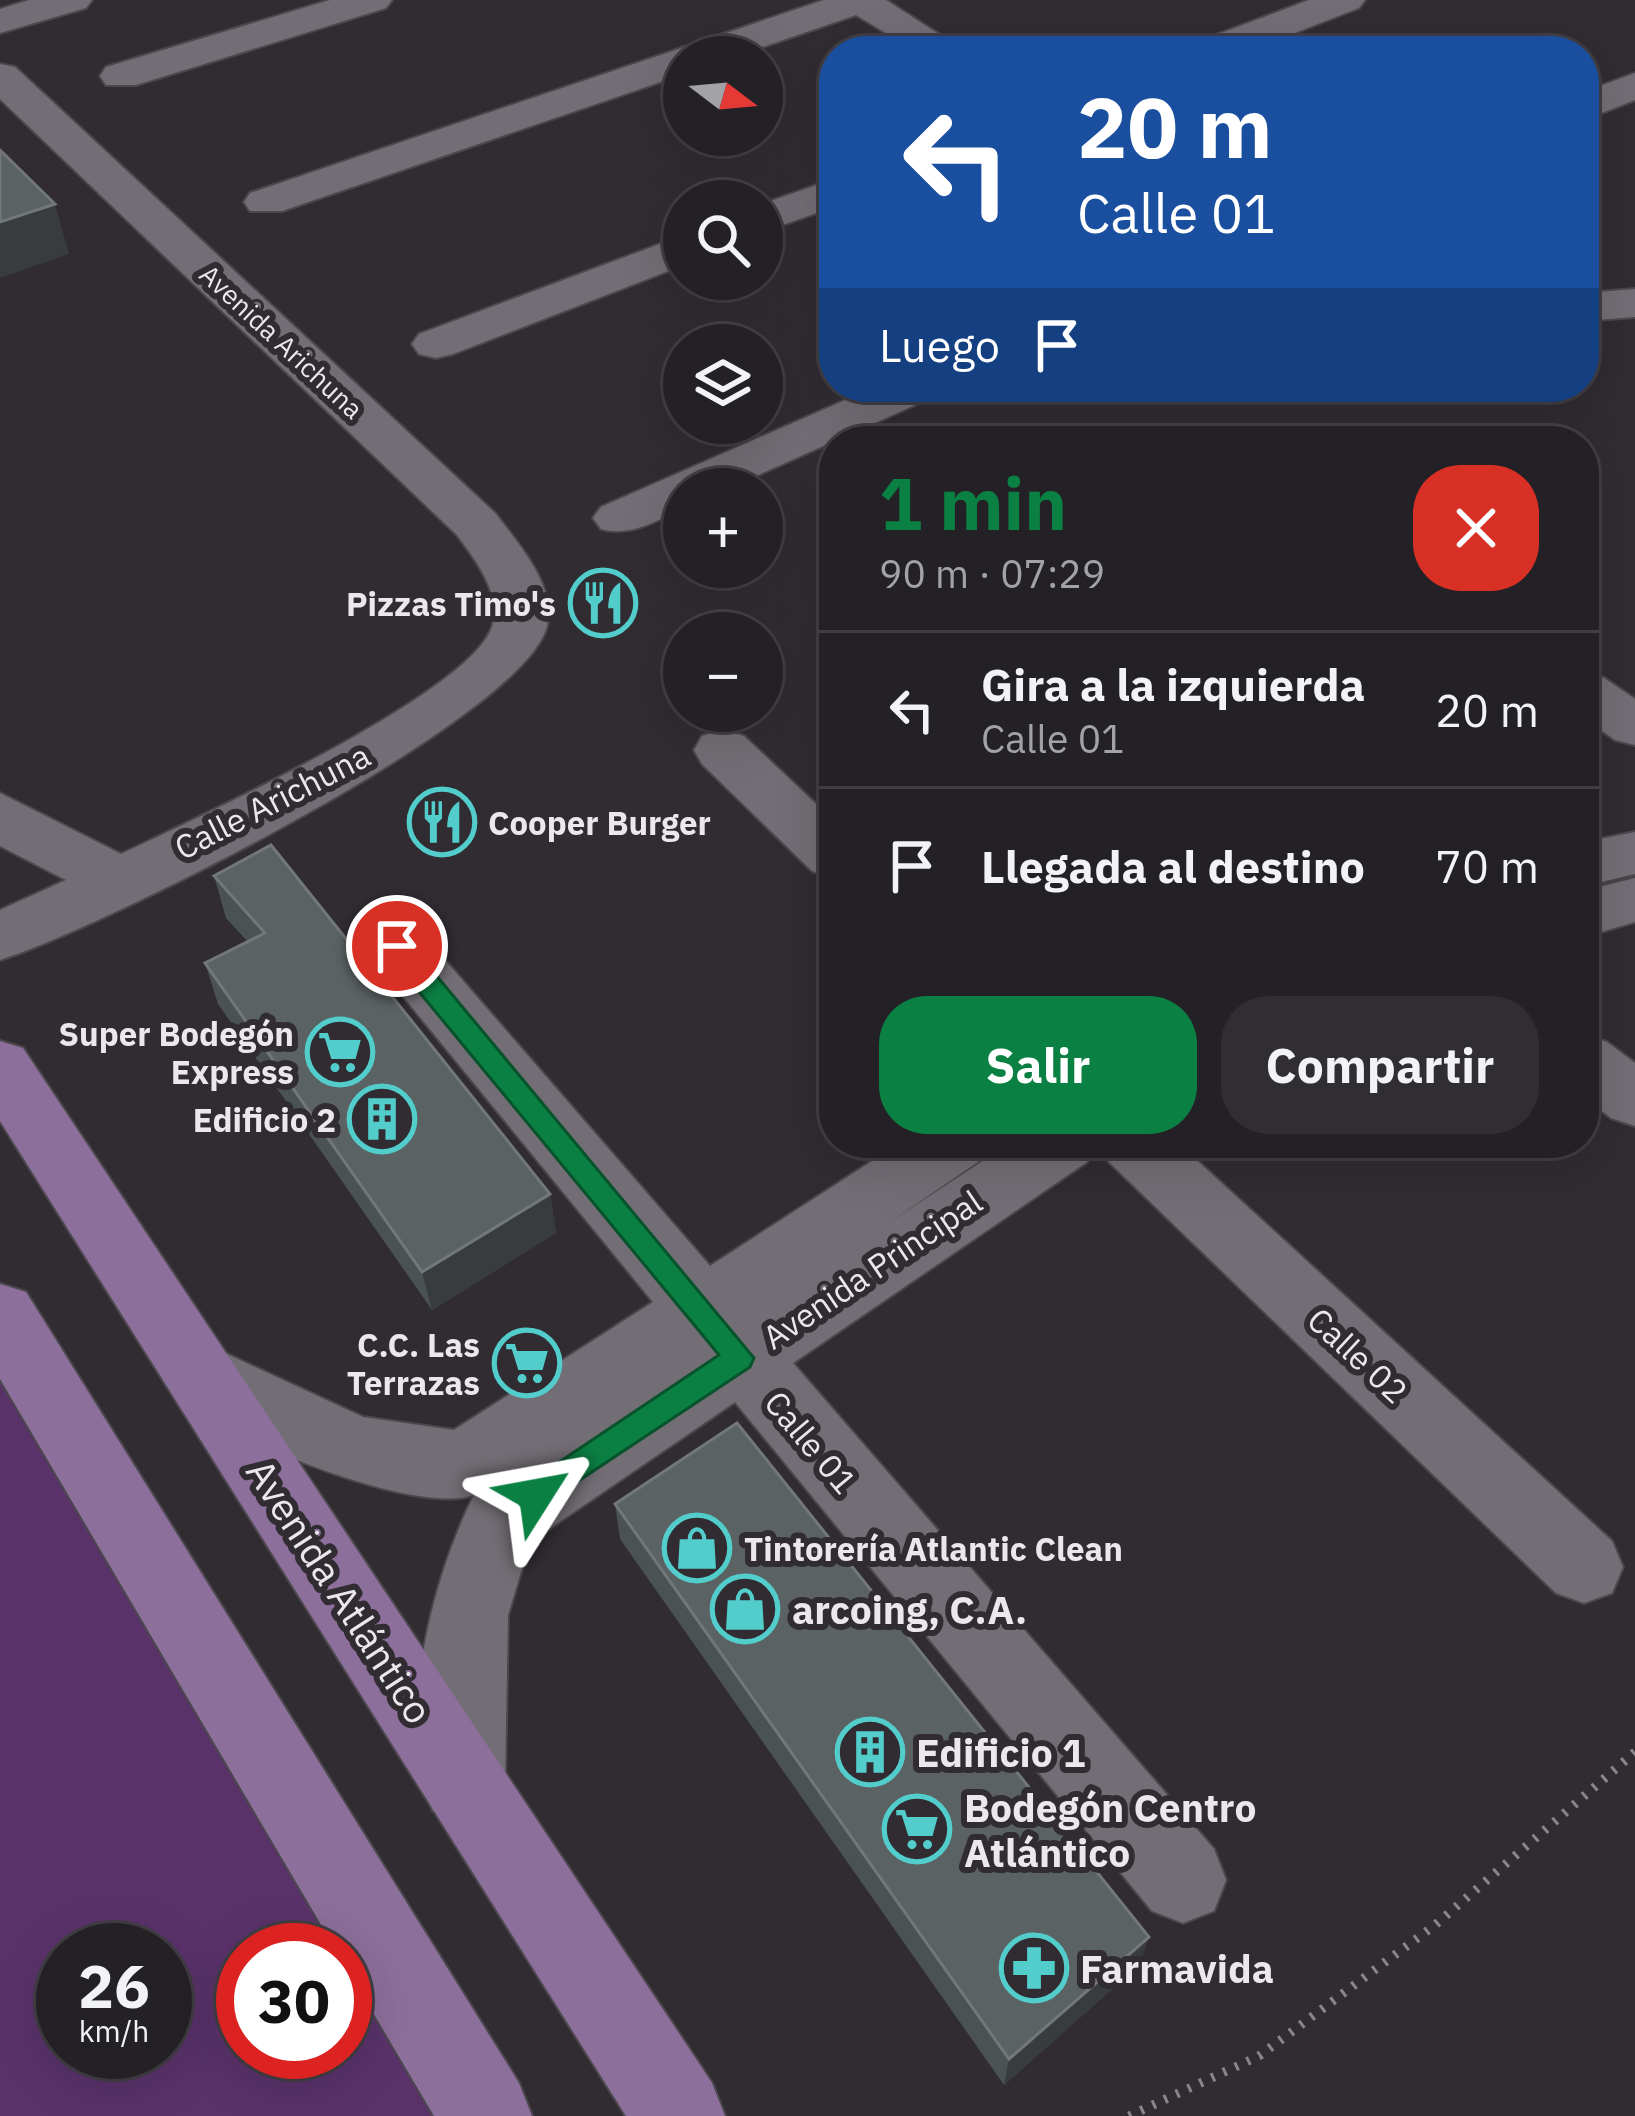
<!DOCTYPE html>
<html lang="es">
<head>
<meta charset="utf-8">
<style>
  :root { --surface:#242126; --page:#302e32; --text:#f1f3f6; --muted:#a3a3a7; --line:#413e43; --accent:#0b8043 }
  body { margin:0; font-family:"IBM Plex Sans",sans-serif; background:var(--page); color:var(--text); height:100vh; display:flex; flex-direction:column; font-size:45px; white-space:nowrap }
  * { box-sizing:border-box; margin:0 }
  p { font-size:39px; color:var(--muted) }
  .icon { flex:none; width:66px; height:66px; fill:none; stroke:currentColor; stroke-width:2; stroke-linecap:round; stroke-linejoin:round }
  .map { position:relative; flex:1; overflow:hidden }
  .drawer { position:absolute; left:819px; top:426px; width:780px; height:732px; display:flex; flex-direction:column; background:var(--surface); border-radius:48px; box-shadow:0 12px 48px #0002,0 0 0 3px var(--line) }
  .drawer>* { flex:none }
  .banner { position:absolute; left:819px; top:36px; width:780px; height:366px; border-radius:48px; box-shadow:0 12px 48px #0002,0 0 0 3px var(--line); background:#1a4fa0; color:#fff; overflow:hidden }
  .needle { width:78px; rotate:106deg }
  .controls { position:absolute; left:663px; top:36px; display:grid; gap:24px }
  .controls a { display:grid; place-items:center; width:120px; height:120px; border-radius:50%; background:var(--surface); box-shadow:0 12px 48px #0002,0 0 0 3px var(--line); font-size:60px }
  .speed { position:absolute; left:36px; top:1923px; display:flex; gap:24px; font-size:60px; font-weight:700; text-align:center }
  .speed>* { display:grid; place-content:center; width:156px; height:156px; border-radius:50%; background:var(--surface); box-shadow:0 12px 48px #0002,0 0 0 3px var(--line); line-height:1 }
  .speed small { font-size:30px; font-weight:400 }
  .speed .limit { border:18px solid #d22; background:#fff; color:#111 }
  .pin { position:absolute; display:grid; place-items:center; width:102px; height:102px; color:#fff; margin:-51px; border:6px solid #fff; border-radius:50%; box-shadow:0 3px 12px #0007 }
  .me { position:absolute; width:132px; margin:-66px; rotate:56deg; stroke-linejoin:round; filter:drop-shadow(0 0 9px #0008) }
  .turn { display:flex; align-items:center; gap:42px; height:252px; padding:0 60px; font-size:54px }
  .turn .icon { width:156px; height:156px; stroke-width:2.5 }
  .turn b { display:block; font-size:84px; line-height:102px }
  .then { display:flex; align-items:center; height:114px; padding:0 60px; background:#0003; gap:24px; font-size:45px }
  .round { display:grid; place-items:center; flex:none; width:126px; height:126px; border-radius:48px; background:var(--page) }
  .head { display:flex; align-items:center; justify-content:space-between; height:204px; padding:0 60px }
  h1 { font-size:72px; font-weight:700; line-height:90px; color:var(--accent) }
  .primary-button { display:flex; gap:24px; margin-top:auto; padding:24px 60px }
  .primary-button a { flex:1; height:138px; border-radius:48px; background:var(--accent); color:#fff; font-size:48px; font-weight:700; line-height:138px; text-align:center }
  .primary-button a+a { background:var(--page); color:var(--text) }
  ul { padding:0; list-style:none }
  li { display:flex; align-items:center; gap:36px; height:156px; padding:0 60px; border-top:3px solid var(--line) }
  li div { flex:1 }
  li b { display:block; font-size:45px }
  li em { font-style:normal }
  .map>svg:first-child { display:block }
</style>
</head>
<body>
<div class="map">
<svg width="1635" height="2116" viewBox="0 0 1635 2116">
  <rect width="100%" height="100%" fill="#302c32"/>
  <!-- green -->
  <path fill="#59326a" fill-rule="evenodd" d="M0 1314 486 2116H0ZM63 1950H165V2052H63ZM243 1950H345V2052H243Z"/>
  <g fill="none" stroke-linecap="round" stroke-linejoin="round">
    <defs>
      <g id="minor">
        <path d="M29 0H92L86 8 0 33V9Z"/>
        <path d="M330 0H392L386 8 136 85H106L100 76 106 67Z"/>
        <path d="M824 0H886L965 51H916L856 15 734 57H684V74L282 211H250L244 202 250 193Z"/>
        <path d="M1309 0H1365L1359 8 1248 51H1191L1197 42Z"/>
        <path d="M0 64 15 67 495 513C517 542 557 586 547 626 524 719 98 930 0 960V910L66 880 0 846V793L121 854C192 820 469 695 492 627 503 595 475 559 457 535L0 99Z"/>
        <path d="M1635 73V100L1584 120V92Z"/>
        <path d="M834 179V207L762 232V204Z"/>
        <path d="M684 235V265L453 354 436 358 419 354 412 344 419 334Z"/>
        <path d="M1635 289V317L1584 321V293Z"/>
        <path d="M875 387H940L933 397 727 489H684V508C656 521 631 537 601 529L593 518 601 507Z"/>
        <path d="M1584 672 1604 678 1635 699V745L1615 740 1584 718Z"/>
        <path d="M723 730 744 736 834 821V878L812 871 702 764 694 750 702 736Z"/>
        <path d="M1635 832V874L1584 886V842Z"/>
        <path d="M1635 878V922L1584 937V891Z"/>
        <path d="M397 923 419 930 710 1266 900 1143H988L978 1162 887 1224 1010 1143H1097L1087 1162 793 1363 1214 1849 1226 1880 1214 1911 1183 1923 1152 1911 735 1402 530 1542 508 1615 505 1782 493 1811 463 1823 433 1811C395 1721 432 1580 474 1495 413 1516 225 1437 176 1397 169 1392 166 1381 162 1373L173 1351 199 1341 363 1417 454 1430 653 1302 375 962 365 946 375 930Z"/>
        <path d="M1584 1035 1607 1042 1635 1063V1126L1611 1118 1584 1097Z"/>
        <path d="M1099 1143H1178L1612 1541 1623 1567 1612 1593 1584 1603 1556 1593 1109 1162Z"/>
      </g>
      <g id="major">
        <path d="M0 1041 23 1048 712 2083 725 2116H626L0 1121Z"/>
        <path d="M0 1284 26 1292 519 2083 532 2116H434L345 1965V1950H336L0 1379Z"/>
      </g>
    </defs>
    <!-- minor casing -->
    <use href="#minor" stroke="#4b474c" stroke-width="4"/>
    <!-- major casing -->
    <use href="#major" stroke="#4b474c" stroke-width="4"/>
    <!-- path -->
    <path stroke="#89858a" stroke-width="9" stroke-dasharray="3 10" stroke-linecap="butt" d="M1129 2116 1259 2056 1435 1925 1635 1752"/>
    <!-- minor -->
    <use href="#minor" fill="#736e75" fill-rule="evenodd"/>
    <!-- major -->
    <use href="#major" fill="#8c6f9a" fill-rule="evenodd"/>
  </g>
  <!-- wall -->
  <g fill="#4a5253">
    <path d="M214 876 550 1194 556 1233 432 1310 218 1004 205 963 248 942 226 918Z"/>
    <path d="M615 1504 1149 1937 1139 1965 1004 2085 620 1539Z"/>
  </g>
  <!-- shaded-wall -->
  <g fill="#383c3f">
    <path d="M55 204 69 254 0 278V222Z"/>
    <path d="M550 1194 556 1233 432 1310 422 1272Z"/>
    <path d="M1149 1937 1139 1965 1004 2085 1009 2059Z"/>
  </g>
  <!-- building -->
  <g fill="#5b6263" stroke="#727778" stroke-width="3">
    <path d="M0 150 55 204 0 222Z"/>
    <path d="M271 845 550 1194 422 1272 205 963 265 933 214 876Z"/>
    <path d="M737 1423 1149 1937 1009 2059 615 1504Z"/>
  </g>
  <!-- route -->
  <path fill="#0b8043" stroke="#07532c" stroke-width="3" d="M397 936 406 939 754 1358 750 1367 536 1509 525 1505 520 1495 525 1485 719 1355 387 953 384 946Z"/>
  <!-- icons -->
  <defs>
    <symbol id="restaurant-ring" viewBox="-11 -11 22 22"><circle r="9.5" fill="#302c32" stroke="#53cdcb" stroke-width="1.5"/><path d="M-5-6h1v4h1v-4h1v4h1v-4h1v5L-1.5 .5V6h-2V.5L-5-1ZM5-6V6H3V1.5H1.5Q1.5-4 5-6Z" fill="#53cdcb"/></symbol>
    <symbol id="supermarket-ring" viewBox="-11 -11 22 22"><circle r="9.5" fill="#302c32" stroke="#53cdcb" stroke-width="1.5"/><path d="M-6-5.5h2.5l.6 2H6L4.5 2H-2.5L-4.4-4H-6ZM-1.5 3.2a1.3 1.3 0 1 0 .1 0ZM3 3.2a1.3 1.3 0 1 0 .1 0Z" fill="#53cdcb"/></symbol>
    <symbol id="building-ring" viewBox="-11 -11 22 22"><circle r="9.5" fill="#302c32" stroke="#53cdcb" stroke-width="1.5"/><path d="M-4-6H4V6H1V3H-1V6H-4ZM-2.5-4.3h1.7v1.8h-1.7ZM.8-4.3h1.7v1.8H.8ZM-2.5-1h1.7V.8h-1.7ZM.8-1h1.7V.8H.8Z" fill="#53cdcb"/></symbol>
    <symbol id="shop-ring" viewBox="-11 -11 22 22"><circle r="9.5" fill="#302c32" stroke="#53cdcb" stroke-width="1.5"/><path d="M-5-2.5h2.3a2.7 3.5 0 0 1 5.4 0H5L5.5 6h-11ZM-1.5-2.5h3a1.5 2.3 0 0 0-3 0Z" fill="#53cdcb"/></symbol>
    <symbol id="pharmacy-ring" viewBox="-11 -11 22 22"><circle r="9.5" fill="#302c32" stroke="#53cdcb" stroke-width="1.5"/><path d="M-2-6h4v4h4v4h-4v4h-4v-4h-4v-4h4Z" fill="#53cdcb"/></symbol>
  </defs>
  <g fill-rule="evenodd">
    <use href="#restaurant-ring" x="565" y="565" width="76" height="76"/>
    <use href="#restaurant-ring" x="404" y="784" width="76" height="76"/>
    <use href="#supermarket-ring" x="302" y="1014" width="76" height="76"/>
    <use href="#building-ring" x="344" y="1081" width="76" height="76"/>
    <use href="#supermarket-ring" x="489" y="1325" width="76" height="76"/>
    <use href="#shop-ring" x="659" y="1510" width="76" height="76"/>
    <use href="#shop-ring" x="707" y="1571" width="76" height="76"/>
    <use href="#building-ring" x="832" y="1714" width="76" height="76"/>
    <use href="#supermarket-ring" x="879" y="1791" width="76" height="76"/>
    <use href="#pharmacy-ring" x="996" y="1930" width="76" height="76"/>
  </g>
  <g text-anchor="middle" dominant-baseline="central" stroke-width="12" stroke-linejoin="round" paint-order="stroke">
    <!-- far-street labels -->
    <g font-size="27" fill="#ebe8ec" stroke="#302c32">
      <text transform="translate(282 341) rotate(43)">Avenida Arichuna</text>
    </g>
    <!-- poi labels -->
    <g font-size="33" font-weight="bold" fill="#ebe8ec" stroke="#302c32" text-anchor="end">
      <text x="556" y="603">Pizzas Timo's</text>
      <text x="488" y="822" text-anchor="start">Cooper Burger</text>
      <text x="294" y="1033">Super Bodegón<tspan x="294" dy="38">Express</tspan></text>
      <text x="336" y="1119">Edificio 2</text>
      <text x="480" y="1344">C.C. Las<tspan x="480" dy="38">Terrazas</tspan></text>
      <text x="744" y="1548" text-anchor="start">Tintorería Atlantic Clean</text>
    </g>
    <!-- street labels -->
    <g font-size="33" fill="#ebe8ec" stroke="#302c32">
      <text transform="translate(272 801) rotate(-27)">Calle Arichuna</text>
      <text transform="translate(872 1269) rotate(-34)">Avenida Principal</text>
      <text transform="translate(1358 1355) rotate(43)">Calle 02</text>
      <text transform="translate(811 1442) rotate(50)">Calle 01</text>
    </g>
    <!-- near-street labels -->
    <g font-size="39" fill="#ebe8ec" stroke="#302c32">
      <text transform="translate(340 1591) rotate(57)">Avenida Atlántico</text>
    </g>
    <!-- near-poi labels -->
    <g font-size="39" font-weight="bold" fill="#ebe8ec" stroke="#302c32" text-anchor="start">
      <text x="792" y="1609">arcoing, C.A.</text>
      <text x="916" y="1752">Edificio 1</text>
      <text x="964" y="1807">Bodegón Centro<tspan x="964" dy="45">Atlántico</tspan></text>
      <text x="1080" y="1968">Farmavida</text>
    </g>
  </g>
</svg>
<div class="controls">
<a><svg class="needle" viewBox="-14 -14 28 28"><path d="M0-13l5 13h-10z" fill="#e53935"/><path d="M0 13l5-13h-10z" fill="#a3a3a7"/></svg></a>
<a><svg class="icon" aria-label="search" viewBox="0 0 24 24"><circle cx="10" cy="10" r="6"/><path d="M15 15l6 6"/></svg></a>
<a><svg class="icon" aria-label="layers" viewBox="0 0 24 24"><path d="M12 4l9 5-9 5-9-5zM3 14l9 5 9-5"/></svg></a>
<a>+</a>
<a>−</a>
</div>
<div class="speed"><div>26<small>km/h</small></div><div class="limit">30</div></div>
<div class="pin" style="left:397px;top:946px;background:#d93025"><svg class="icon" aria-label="arrive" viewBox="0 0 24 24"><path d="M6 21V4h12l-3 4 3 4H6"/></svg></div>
<svg class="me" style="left:536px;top:1495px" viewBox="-20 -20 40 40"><path d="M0-17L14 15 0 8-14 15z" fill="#0b8043" stroke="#fff" stroke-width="4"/></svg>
<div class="banner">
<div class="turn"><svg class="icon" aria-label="left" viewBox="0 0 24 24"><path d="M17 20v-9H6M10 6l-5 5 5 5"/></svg><div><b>20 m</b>Calle 01</div></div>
<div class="then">Luego<svg class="icon" aria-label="arrive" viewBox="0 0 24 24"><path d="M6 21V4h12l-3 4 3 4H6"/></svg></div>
</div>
<section class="drawer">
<div class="head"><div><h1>1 min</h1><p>90 m · 07:29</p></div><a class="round" style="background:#d93025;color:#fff"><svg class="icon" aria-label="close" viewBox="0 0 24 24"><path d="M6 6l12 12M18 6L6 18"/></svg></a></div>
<ul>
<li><svg class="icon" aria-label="left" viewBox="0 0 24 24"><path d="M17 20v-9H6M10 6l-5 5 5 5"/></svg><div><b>Gira a la izquierda</b><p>Calle 01</p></div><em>20 m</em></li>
<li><svg class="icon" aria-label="arrive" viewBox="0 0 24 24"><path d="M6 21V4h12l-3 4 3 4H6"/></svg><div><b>Llegada al destino</b></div><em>70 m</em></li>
</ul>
<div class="primary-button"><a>Salir</a><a>Compartir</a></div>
</section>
</div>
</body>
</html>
